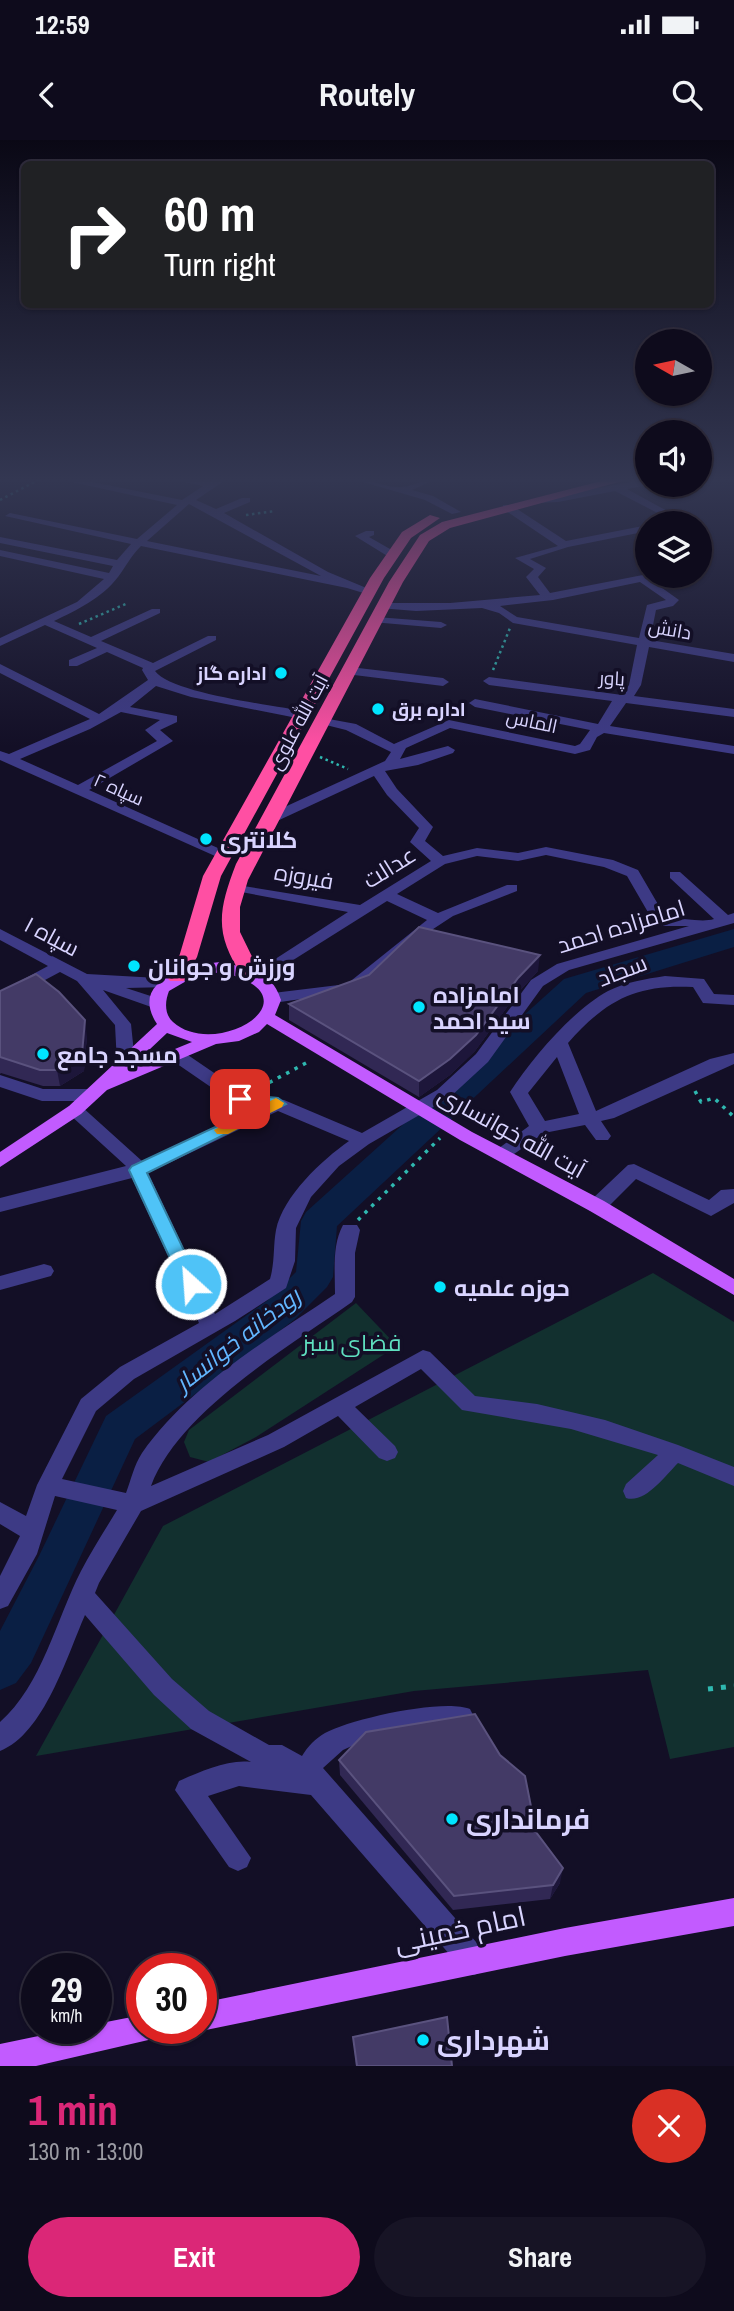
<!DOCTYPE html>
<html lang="en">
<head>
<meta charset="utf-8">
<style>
  :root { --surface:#0e0b1c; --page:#171425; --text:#f1f3f6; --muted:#9b9ba3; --line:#2e2b3b; --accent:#db2777 }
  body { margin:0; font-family:"Archivo Narrow",Cairo,sans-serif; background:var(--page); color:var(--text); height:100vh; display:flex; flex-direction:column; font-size:26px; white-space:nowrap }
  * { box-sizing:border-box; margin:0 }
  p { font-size:23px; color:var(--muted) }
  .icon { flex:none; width:38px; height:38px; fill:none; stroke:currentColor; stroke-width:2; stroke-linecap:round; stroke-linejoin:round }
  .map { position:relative; height:1926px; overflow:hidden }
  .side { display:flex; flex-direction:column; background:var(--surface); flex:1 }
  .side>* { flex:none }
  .guide { position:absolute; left:21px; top:21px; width:693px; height:147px; border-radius:10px; box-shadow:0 2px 5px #0004,0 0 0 2px var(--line); background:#202124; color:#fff; overflow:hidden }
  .needle { width:46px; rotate:279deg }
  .buttons { position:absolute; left:635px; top:189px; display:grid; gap:14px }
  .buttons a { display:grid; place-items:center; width:77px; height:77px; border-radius:50%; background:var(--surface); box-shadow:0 2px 5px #0004,0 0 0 2px var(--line); font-size:35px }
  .speed { position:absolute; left:21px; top:1813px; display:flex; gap:14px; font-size:35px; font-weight:700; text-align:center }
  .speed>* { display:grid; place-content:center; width:91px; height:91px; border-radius:50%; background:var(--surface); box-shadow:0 2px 5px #0004,0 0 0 2px var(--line); line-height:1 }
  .speed small { font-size:18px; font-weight:400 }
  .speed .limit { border:10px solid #d22; background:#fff; color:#111 }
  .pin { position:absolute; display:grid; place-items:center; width:60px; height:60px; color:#fff; margin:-30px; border-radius:14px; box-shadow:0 4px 10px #0006 }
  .me { position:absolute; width:77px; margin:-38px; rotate:334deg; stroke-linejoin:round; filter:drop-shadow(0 0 5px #0008) }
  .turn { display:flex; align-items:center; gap:24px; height:147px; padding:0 28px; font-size:32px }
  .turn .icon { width:91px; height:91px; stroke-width:2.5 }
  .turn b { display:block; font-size:49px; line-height:60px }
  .round { display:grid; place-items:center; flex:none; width:74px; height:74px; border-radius:37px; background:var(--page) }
  .overview { display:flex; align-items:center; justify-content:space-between; height:119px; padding:0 28px }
  h1 { font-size:42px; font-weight:800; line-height:52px; color:var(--accent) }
  .action { display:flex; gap:14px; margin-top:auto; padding:14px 28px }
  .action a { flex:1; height:80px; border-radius:42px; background:var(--accent); color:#fff; font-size:28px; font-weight:800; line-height:80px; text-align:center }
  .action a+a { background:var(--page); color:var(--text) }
  .status { display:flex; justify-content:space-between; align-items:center; height:49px; padding:0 35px; background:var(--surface); direction:ltr }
  .status svg { height:19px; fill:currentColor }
  header { display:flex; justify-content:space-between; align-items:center; height:91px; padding:0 28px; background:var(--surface); font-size:32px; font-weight:800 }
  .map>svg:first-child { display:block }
</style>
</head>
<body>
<div class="status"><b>12:59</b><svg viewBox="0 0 49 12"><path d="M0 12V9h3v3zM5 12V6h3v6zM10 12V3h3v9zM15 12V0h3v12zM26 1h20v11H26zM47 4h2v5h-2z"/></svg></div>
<header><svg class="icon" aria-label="back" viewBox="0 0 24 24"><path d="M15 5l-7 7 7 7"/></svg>Routely<svg class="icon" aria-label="search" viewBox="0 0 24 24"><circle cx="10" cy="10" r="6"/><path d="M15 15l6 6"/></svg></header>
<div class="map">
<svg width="734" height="1926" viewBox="0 0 734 1926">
  <rect width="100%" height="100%" fill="#130f26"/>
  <!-- green -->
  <g fill="#12302f">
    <path d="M653 1133 734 1182V1607L670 1619 648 1530 414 1551 36 1616 163 1386Z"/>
    <path d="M356 1163 397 1206 256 1297 209 1322 190 1317 184 1302 189 1290Z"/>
  </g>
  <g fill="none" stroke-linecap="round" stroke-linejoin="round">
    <!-- river -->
    <path fill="#0a1f44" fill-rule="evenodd" d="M734 789V807L586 853 337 1086 333 1137 327 1147 294 1180 135 1299 31 1523 16 1543 0 1550V1491L39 1416 106 1276 268 1160 296 1132 301 1081 306 1072 564 839Z"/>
    <!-- path-far2 -->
    <g stroke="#2fb8b0" stroke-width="2.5" stroke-dasharray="2.5 3.5" stroke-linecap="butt">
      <path d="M0 360 44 337"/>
      <path d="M246 375 275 371"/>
      <path d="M79 484 128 463"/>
      <path d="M493 530 510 488"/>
      <path d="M320 617 348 629"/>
    </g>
    <!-- path-far1 -->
    <g stroke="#2fb8b0" stroke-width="3.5" stroke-dasharray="3.5 6" stroke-linecap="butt">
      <path d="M261 947 306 923"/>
      <path d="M695 951 701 962 714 958 734 977"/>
      <path d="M358 1080 440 998"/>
    </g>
    <!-- path -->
    <path stroke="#2fb8b0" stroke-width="5" stroke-dasharray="5 8" stroke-linecap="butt" d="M708 1549 734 1546"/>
    <!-- minor -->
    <g fill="#3d3a85" fill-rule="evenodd">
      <path d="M160 337 210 342 218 337H230L196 360 216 369 242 358H250V362L224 373 328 432 376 452 370 455 347 448 141 406C131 416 126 426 118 437 102 458 77 470 54 481L91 497 152 469H160V473L101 501 153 523 208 496H216V500L155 531C172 554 275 565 307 572V578L302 579 191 557 156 546 130 567 177 576V582L160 590 173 601 89 650 229 713 231 716 224 720 0 620V611L9 614 90 579 0 533V524L99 574 148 540 142 530 143 528 107 512 77 526H69V520L97 508 45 485 0 506V498L77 462 104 439 0 416V410L109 433 113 426 0 403V397L117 420 131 404 5 376 10 373 137 399 177 365 67 341 72 338 182 360 203 346ZM189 364 321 436 147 401ZM121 572 160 580 145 590 157 601 78 645 20 619 90 589Z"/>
      <path d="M346 337C364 337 389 349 402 347 416 346 425 337 440 337L412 350 433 356 461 372 452 374 425 360Z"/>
      <path d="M521 337H534L529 340Z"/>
      <path d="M648 339 649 345 627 349 689 383H677L615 351 558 362 535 363 530 360Z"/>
      <path d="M503 365H511L566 401 648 385V391L568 407 530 419 546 428 538 437 550 453 648 434 658 436 651 440 679 460 673 466 656 470 650 500 734 514V522L649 507 641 545 634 556 734 569V577L626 563 610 586 734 606V614L604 593 597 597 590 610 575 614 450 588 406 608 400 619 448 606 455 610 453 613 418 625 385 631 397 649 433 687 425 701 443 716 477 708 518 713 546 707 613 720 638 730 666 778C681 777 701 783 714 779L670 738V732H680L728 775 734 773V783L569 830 543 846 488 922 449 958 369 1004 339 1026 311 1057 296 1088 295 1121 286 1148 235 1181 134 1239 96 1271 62 1339 126 1353C131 1340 134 1325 142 1313 190 1245 267 1200 335 1154 335 1131 332 1105 343 1085H357L360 1090 355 1113V1157L352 1162C288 1207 178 1272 151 1346L268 1295 423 1210 430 1212 475 1256 537 1264 605 1280 678 1305 734 1327V1346L678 1323C665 1336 645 1364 626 1358L623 1351 626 1344 658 1315 571 1289 462 1270 421 1229 355 1267 395 1306 398 1312 395 1318 387 1321 379 1318 338 1276 284 1307 141 1371 99 1443 95 1453 172 1539 209 1571 269 1605H282L302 1616C308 1606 315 1599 325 1593 350 1579 444 1558 470 1569L474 1577 470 1585 354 1605 343 1610 323 1628 484 1811 488 1821 484 1831 474 1835 464 1831 311 1655 239 1646 208 1656 251 1718 247 1727 238 1731 229 1727 175 1650 179 1641C200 1632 228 1619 251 1622L191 1589 154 1555 85 1475C67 1516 44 1594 0 1611V1582C42 1545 56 1480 81 1431 92 1410 105 1390 117 1370L55 1356 37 1414 8 1466 0 1469V1436L20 1396 0 1384V1362L26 1376 37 1345 81 1259 120 1227 199 1183 132 1038 0 1072V1058L126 1026 69 974 66 970 69 966H81L142 1021 257 967 234 963 170 919 168 915 170 911H182L245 954 284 960 362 993 437 950 476 914 531 840 557 824 689 786H656L627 736 604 727 546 715 518 721 477 716 445 724 397 754 438 773 507 745H517V751L453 776 424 795 358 851 273 863 265 858 273 853 347 844 427 780 387 761 263 839 257 841 249 836 348 772 236 751 229 747 231 744 360 765 431 721 410 702 419 688 387 655 374 636 275 682H265V676L385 621 391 612 346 590 318 583V577L356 584 394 604 449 580 575 606 580 604 590 590 475 567 469 563 475 559 598 584 612 561 489 545 483 541 489 537 622 555 629 545 637 505 513 483 499 473 482 468 416 471 379 468 377 466 383 463H450L540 455 526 437 534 429 515 418 558 406 503 369ZM640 442 666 460 647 465 639 498 517 477 500 466 553 460ZM278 971 349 1001C322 1020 283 1056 276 1090 273 1106 275 1122 270 1139L215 1174 148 1033Z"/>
      <path d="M366 391H374V395L369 397 397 413V417H389L355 396Z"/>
      <path d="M700 394 704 395 712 410V420L700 428Z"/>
      <path d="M376 477 441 482 447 485 441 488 372 482V478Z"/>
      <path d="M350 527 443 538 449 542 443 546 346 534V528Z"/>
      <path d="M0 789 87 834 176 839 178 842 170 847 126 848 163 860 165 864 157 869 103 850 131 884 135 923 132 927 126 929 117 923 115 885 77 841 60 832 0 864V852L48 826 0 800Z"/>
      <path d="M665 836 704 839 714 854 734 855V865L703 863 693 847C636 844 606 860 568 903L596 971 710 919 734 913V924L614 978 601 981 611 996 608 1000H596L585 985 544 993 507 1019H495L492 1015 495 1011 529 986 510 952C532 918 573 870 608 851 626 842 646 839 665 836ZM557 917 579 974 545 981 528 953Z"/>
      <path d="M0 935 43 949H92L101 955 92 961H42L0 947Z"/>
      <path d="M634 1024 709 1060 721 1050 734 1049V1063L711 1076 636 1039 604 1071H590L588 1066 590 1061 628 1025Z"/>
      <path d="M44 1124 51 1126 54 1131 51 1136 0 1150V1136Z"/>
    </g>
    <!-- major -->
    <g fill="#c25bff" fill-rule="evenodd">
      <path d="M221 822C249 829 271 829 281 860L275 875 472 992 604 1061 734 1139V1155L590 1071 460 1000 267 884 259 892 239 901 216 904 107 950 81 974 0 1027V1012L69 966 157 884C128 840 189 825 221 822ZM221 832C323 856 216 921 173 882 164 874 165 861 169 851L195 836ZM167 893 192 902 131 927Z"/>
      <path d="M734 1758V1786L565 1816 201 1891 193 1888H201V1863L565 1788Z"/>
      <path d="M142 1875V1888H161L157 1898 36 1926H0V1904L77 1888H96V1884Z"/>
    </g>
    <!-- highway -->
    <g fill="#ff4fa3" fill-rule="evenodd">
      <path d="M617 337H637L450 388 429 401 403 442 248 740 240 767V792L260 833 250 839 243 837C214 794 218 771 236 724L389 442 420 395 442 382Z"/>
      <path d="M430 375 440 378 411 398 384 438 221 736 197 817 184 841H170L167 837 179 817 203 736 370 438 402 392Z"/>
    </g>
  </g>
  <!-- wall -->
  <g fill="#312854">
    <path d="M538 831 516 855 475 911 450 935 419 957 289 880V864Z"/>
    <path d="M0 851 87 897 84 931 60 946H43L1 933 0 934Z"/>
    <path d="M339 1620 536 1692 560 1743 550 1759 453 1770 340 1635Z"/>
    <path d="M353 1897 452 1926H356Z"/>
  </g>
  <!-- shaded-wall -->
  <g fill="#1d163a">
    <path d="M540 815 538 831 516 855 475 911 450 935 419 957V941Z"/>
    <path d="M85 880 87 897 84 931 60 946 57 930Z"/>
    <path d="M563 1728 560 1743 550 1759 553 1745Z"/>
  </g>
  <!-- building -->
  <g fill="#433a66" stroke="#5a527e" stroke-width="2">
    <path d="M419 787 540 815 518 838 476 895 450 919 419 941 289 864 369 835Z"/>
    <path d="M36 834 59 852 85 880 82 914 57 930H40L0 917V851Z"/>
    <path d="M475 1574 500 1615 525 1636 536 1692 563 1728 553 1745 454 1756 339 1620 366 1592Z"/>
    <path d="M447 1877 452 1926H357L353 1897Z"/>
  </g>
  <!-- sky -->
  <linearGradient id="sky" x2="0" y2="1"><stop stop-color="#0a0815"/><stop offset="0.56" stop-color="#333752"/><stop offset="1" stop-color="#333752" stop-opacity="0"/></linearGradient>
  <rect width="734" height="607" fill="url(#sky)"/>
  <!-- route -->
  <path fill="#4fc3f7" stroke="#337fa1" stroke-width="2" d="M240 954 278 958 286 964 147 1033 200 1144 191 1151 182 1144 129 1030 132 1026 258 967 234 963V955Z"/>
  <!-- slow -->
  <path fill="#f59e0b" d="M276 958 284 963 282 967 228 994H217L214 990Z"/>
  <!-- markers -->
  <g fill="#00e5ff" stroke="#130f26" stroke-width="2.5">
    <circle cx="281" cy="533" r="7"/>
    <circle cx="378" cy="569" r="7"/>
    <circle cx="206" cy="699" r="7"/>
    <circle cx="134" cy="826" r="7"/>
    <circle cx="419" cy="867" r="7"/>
    <circle cx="43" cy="914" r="7"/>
    <circle cx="440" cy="1147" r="7"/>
    <circle cx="452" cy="1679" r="7"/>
    <circle cx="423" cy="1900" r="7"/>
  </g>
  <g text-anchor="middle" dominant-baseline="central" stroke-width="7" stroke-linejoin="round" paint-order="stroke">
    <!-- far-street labels -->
    <g font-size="19" fill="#d9d4ff" stroke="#130f26">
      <text transform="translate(670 489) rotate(10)">دانش</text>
      <text transform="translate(612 538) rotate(3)">پاور</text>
      <text transform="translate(532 581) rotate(12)">الماس</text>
      <text transform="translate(298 582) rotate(-62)">آیت الله علوی</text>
      <text transform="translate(119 649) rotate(24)">سپاه ۲</text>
    </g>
    <!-- far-poi labels -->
    <g font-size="19" font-weight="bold" fill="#d9d4ff" stroke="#130f26" text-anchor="end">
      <text x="267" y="533">اداره گاز</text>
      <text x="392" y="569" text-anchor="start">اداره برق</text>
    </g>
    <!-- poi labels -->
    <g font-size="23" font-weight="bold" fill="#d9d4ff" stroke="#130f26" text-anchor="start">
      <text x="220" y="699">کلانتری</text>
      <text x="148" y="826">ورزش و جوانان</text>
      <text x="433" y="854">امامزاده<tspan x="433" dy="26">سید احمد</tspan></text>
      <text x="57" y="914">مسجد جامع</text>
      <text x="454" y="1147">حوزه علمیه</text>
    </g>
    <!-- street labels -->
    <g font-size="23" fill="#d9d4ff" stroke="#130f26">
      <text transform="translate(389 727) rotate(-32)">عدالت</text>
      <text transform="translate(304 736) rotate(10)">فیروزه</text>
      <text transform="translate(621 786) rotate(-17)">امامزاده احمد</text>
      <text transform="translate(52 796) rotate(28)">سپاه ۱</text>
      <text transform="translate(622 830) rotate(-21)">سجاد</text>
      <text transform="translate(512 992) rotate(29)">آیت الله خوانساری</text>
    </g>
    <!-- park labels -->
    <g font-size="23" fill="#5fe0c0" stroke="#130f26">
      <text x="352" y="1202">فضای سبز</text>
    </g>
    <!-- water labels -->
    <g font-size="24" font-style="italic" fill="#62b6ff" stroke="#130f26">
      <text transform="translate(237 1199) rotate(-38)">رودخانه خوانسار</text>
    </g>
    <!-- near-poi labels -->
    <g font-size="28" font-weight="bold" fill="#d9d4ff" stroke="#130f26" text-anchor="start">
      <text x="466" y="1679">فرمانداری</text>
      <text x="437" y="1900">شهرداری</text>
    </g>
    <!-- near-street labels -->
    <g font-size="28" fill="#d9d4ff" stroke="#130f26">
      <text transform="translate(460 1789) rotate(-12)">امام خمینی</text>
    </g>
  </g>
</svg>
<div class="buttons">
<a><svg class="needle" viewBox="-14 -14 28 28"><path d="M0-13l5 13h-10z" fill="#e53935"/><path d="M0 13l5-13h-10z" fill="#9b9ba3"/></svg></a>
<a><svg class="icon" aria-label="sound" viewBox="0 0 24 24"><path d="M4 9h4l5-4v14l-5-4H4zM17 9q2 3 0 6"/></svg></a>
<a><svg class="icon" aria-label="layers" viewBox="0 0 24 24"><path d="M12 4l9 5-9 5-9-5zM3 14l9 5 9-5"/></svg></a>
</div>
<div class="speed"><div>29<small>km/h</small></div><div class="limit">30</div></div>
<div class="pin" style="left:240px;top:959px;background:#d93025"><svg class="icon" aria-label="arrive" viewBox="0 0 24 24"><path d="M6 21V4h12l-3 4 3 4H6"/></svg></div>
<svg class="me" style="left:191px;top:1144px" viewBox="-20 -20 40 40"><circle r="17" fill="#4fc3f7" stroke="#fff" stroke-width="3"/><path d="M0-11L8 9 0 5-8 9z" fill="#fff"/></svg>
<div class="guide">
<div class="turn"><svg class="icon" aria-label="right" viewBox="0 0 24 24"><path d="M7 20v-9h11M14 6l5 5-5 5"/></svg><div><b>60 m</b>Turn right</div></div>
</div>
</div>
<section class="side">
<div class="overview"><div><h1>1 min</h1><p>130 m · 13:00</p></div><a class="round" style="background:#d93025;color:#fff"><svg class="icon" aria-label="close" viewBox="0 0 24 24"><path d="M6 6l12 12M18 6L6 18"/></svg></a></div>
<div class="action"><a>Exit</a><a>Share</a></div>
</section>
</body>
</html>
